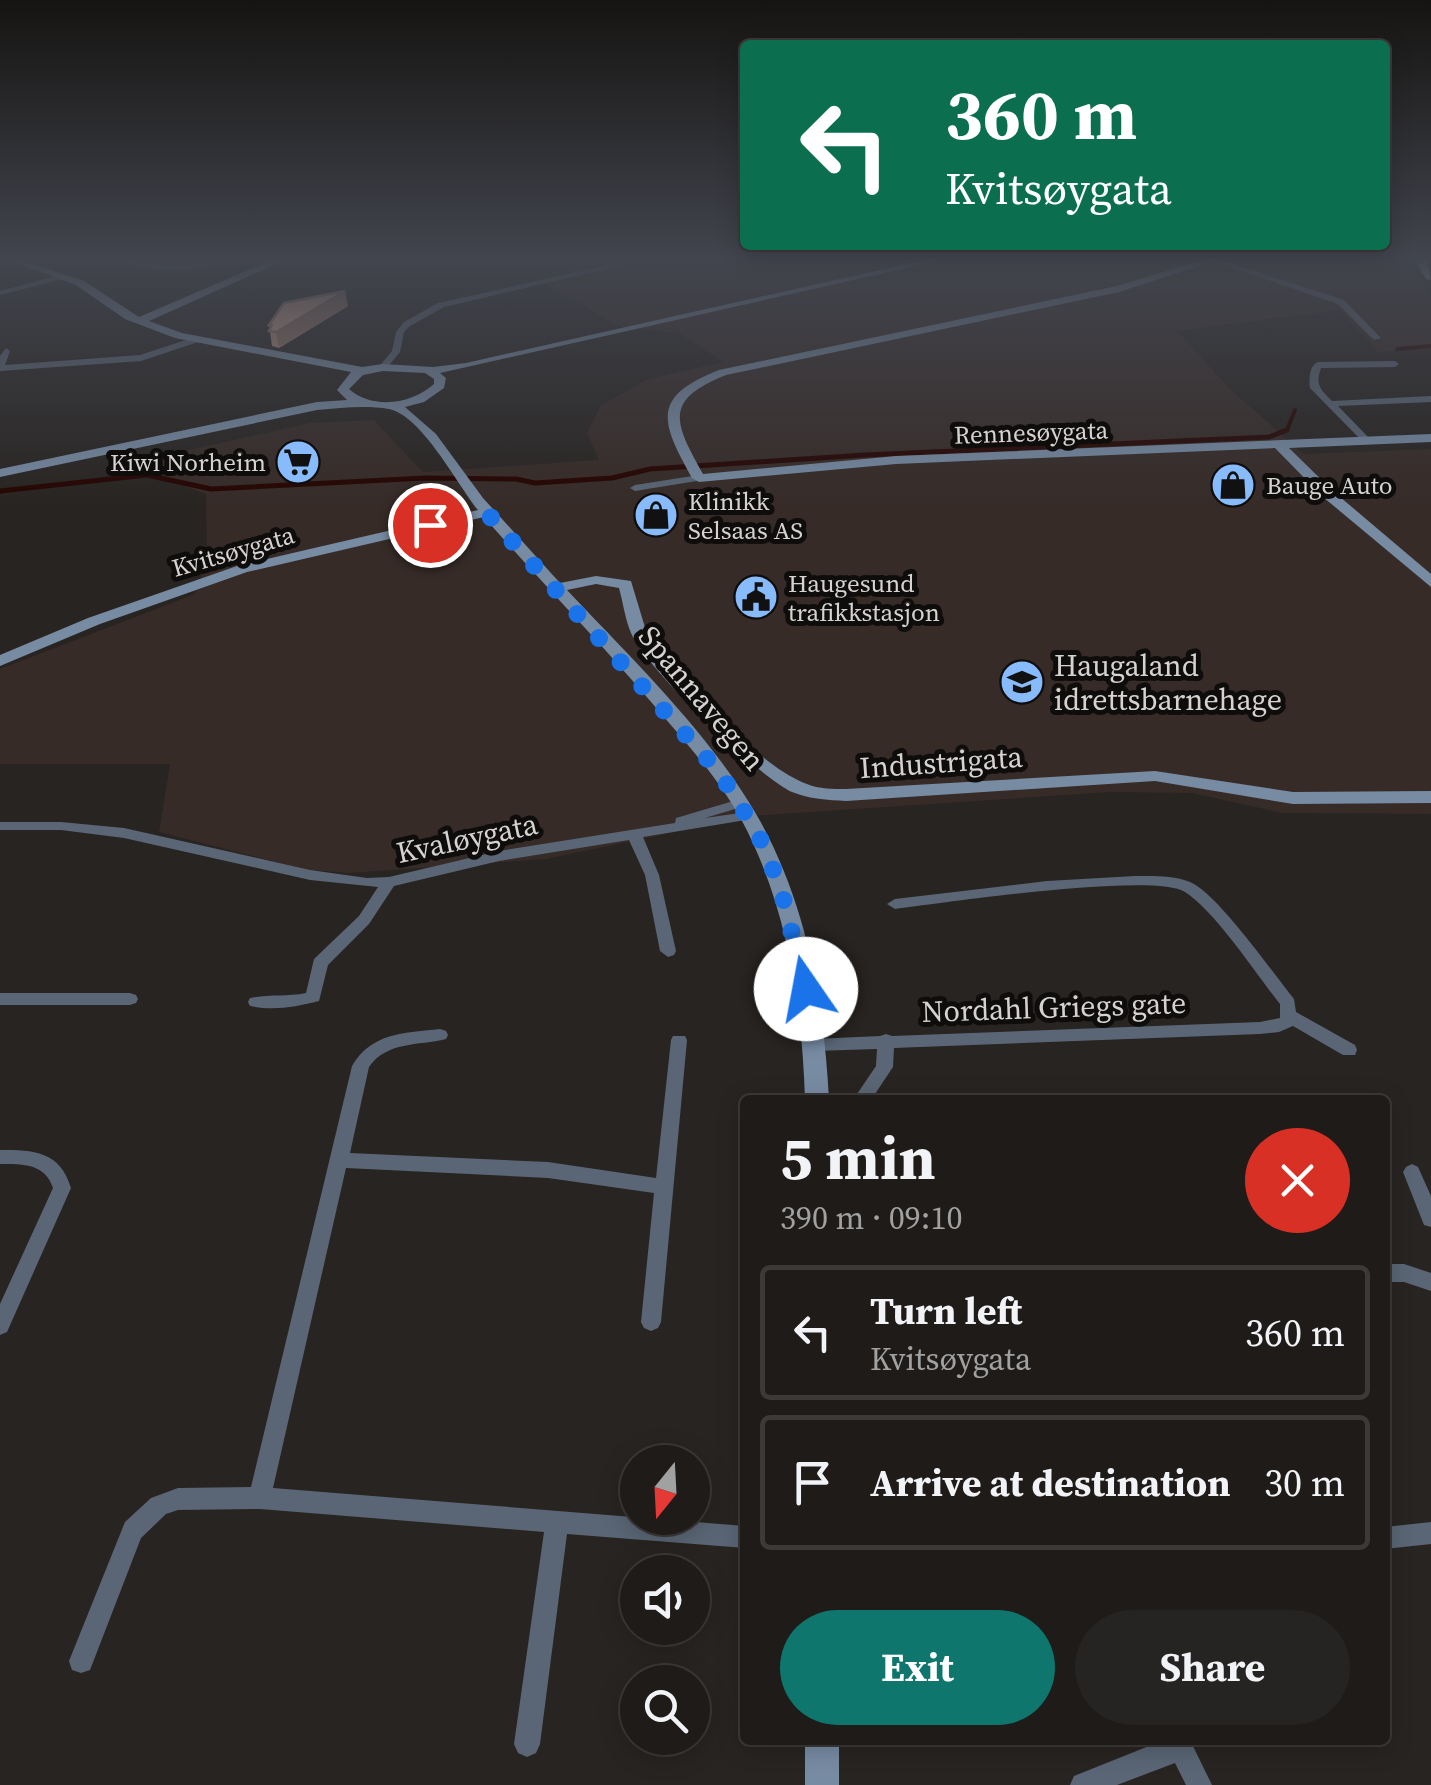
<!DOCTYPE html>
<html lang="en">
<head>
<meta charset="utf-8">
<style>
  :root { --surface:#1e1b19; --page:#262422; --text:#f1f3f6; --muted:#a1a1a2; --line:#3c3938; --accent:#0f766e }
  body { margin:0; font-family:"Source Serif 4",serif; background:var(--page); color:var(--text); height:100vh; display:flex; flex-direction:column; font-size:38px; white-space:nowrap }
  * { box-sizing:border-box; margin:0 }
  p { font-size:32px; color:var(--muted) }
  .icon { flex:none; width:55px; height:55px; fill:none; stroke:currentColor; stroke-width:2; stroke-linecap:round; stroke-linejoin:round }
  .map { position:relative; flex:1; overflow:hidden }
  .details { position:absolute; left:740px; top:1095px; width:650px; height:650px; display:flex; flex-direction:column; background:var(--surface); border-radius:10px; box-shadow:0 5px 25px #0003,0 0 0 2px var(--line) }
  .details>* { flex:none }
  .hud { position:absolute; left:740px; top:40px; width:650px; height:210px; border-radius:10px; box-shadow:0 5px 25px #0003,0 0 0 2px var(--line); background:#0b6e4f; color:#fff; overflow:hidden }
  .needle { width:65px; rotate:198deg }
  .controls { position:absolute; left:620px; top:1445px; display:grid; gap:20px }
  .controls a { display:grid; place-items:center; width:90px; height:90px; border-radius:50%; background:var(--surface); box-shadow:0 5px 25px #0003,0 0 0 2px var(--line); font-size:50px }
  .pin { position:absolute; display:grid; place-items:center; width:85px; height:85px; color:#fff; margin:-42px; border:5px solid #fff; border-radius:50%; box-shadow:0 2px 10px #0007 }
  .me { position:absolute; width:110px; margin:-55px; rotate:348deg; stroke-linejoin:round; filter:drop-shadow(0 0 8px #0008) }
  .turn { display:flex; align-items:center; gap:35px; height:210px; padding:0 40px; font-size:45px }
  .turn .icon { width:130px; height:130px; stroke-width:2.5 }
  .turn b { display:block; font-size:70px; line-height:85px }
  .round { display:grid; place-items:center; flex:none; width:105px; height:105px; border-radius:52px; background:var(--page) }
  .summary { display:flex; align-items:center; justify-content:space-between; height:170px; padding:0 40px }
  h1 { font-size:60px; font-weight:700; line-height:75px }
  .primary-button { display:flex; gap:20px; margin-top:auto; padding:20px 40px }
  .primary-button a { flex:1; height:115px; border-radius:60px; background:var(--accent); color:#fff; font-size:40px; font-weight:700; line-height:115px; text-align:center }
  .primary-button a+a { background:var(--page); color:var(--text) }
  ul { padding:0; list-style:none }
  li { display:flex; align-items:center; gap:30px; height:135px; margin:0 20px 15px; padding:0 20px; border:5px solid var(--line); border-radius:10px }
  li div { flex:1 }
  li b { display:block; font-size:38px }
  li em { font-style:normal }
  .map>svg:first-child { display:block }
</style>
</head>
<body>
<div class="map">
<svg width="1431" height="1785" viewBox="0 0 1431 1785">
  <rect width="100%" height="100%" fill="#282421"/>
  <!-- built -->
  <path fill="#362b27" d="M636 257H1385L1412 271 1431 294V348L1378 352 1340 310 1177 331 1229 388 1303 454 1431 449V814L1282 813 1192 793 1110 792 752 816 546 859 350 873 308 870 159 832 170 764H0V669L195 594 207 559 206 494 144 470 139 461 310 423 374 420 423 472 599 460 587 433 601 405 648 379 723 362 679 333 618 326 535 278Z"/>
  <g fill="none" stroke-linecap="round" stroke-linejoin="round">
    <!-- stream-far1 -->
    <g stroke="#250400" stroke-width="4">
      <path d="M1397 349 1431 346"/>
      <path d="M1281 432 1287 430 1295 410"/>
    </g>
    <!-- stream -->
    <path stroke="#250400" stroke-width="5" d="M0 491 147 475 211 489 425 478 516 479 535 483 612 478 650 469 864 455 1269 437 1287 430"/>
    <!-- street -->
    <g fill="#5a6675" fill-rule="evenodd">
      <path d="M115 257 172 266 229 257C193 276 153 272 115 261Z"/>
      <path d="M644 257H658L444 307 410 326 404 332 400 352 385 370 378 368 392 351 396 332 404 322 438 303Z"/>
      <path d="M1212 257 1344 300 1381 338 1374 340 1338 304 1212 261Z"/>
      <path d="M64 274 67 278 0 295V291Z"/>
      <path d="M195 337 199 340 198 342 141 361 0 371V356L6 348 10 351 5 365 140 355Z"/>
      <path d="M1318 362 1395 361 1399 364 1395 367 1321 368C1315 384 1320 389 1332 401L1431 396V402L1338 406 1372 441 1364 443 1310 388C1309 379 1309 366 1318 362Z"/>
      <path d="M699 475 704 478 703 480 635 491 630 488 635 485Z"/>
      <path d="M740 799 745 800 747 803 745 806 705 818 747 812 752 813 754 816 752 819 643 837 659 875 676 951 674 955 668 957 660 951 645 875 629 840 499 861 394 886 369 924 328 965 319 1001C296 1007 273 1011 250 1006L248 1002 250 998C268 994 287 997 306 993L314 959 359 916 378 887 310 880 124 838 61 830H0V822H61L124 828 310 870 367 878 389 877 499 851 675 823 676 818Z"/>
      <path d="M1135 876C1153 876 1173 875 1190 882 1217 893 1273 973 1294 999L1296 1012 1355 1045 1357 1050 1355 1055H1343L1293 1026 1279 1032 1260 1034 894 1048 893 1067 871 1100H853L876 1066 877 1049 814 1051 808 1049 806 1045 808 1041 814 1039 880 1036 886 1034 892 1036 1260 1022 1280 1018V1004C1256 974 1216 912 1185 892 1153 872 943 903 895 909L887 904 895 899 1047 881Z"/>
      <path d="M0 993H130L136 995 138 999 136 1003 130 1005H0Z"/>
      <path d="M440 1029 446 1031 448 1035 446 1039C418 1046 387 1041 369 1067L350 1153 548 1162 656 1178 671 1040 673 1036H685L687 1040 661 1322 658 1328 651 1331 644 1328 641 1322 654 1193 548 1178 346 1168 273 1488 745 1526V1548L567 1534 540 1744 536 1753 527 1757 518 1753 514 1744 544 1532 260 1509 178 1510 166 1514 141 1538 90 1670 81 1673 72 1670 69 1661 125 1522 151 1498 178 1488 251 1487 352 1066C372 1032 405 1033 440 1029Z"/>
      <path d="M0 1150C34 1150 60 1151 71 1188L7 1332 0 1335V1304L53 1188C45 1163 22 1164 0 1164Z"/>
      <path d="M1412 1164 1418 1167 1431 1196V1227L1424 1225 1403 1172 1406 1167Z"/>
      <path d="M1385 1264H1404L1431 1273V1291L1404 1282H1385Z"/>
      <path d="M1431 1522V1544L1385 1549V1527Z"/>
      <path d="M1164 1740H1190L1212 1785H1186L1175 1763 1117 1785H1070L1074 1776Z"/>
    </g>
    <!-- secondary -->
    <g fill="#778ba3" fill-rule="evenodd">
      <path d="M0 257H12L84 281 139 317 279 257H292L149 321 182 333 362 367 383 364 433 367 466 363 938 257H956L440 373 446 378 444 388 424 402 405 407 436 434 483 498 560 583 596 576 631 581 647 634 659 652C697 691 756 765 807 784 819 789 833 789 846 789L1155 771 1293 792 1431 791V803L1293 804 1155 781 846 801C828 800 809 799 792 792 757 776 646 668 631 633 625 619 623 602 619 588L596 584 567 590C633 660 712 736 759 819 807 905 824 1003 829 1100H805C802 1004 787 905 741 819 719 779 687 744 658 710 602 644 541 582 484 517L247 572 100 624 0 666V655L88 618 237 566 478 510C457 484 422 416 389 409 365 405 341 408 317 410L0 477V469L317 402 347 400 337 390 351 372 175 338 125 319 76 285ZM383 371 425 373 434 379V384C412 404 373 410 349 389L363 375Z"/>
      <path d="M1212 257H1227L1119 292 726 375C663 400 674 422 703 474L896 456 1431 434V442L1289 448 1333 491 1431 574V587L1323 497 1275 448 896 464 699 482 692 478C661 422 650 397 719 370L1117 286Z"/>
      <rect x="805" y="1740" width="34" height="45"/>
    </g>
    <!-- highway -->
    <path fill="#a2c1e7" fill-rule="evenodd" d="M1413 257H1427L1431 280 1426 279Z"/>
  </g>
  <!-- wall -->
  <path fill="#bc9480" d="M348 306 279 348 272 346 269 325Z"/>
  <!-- shaded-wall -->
  <path fill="#997868" d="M345 291 348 306 279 348 276 332Z"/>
  <!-- building -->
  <path fill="#dbac95" stroke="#997868" stroke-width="2.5" d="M345 291 276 332 269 331 272 325H269L284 303Z"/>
  <!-- sky -->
  <linearGradient id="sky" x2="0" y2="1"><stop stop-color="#161412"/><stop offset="0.51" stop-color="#42454e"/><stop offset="1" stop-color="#42454e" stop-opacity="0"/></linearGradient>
  <rect width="1431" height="507" fill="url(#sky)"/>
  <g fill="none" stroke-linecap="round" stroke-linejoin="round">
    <!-- route -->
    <path stroke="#1a73e8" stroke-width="18" stroke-dasharray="0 32.4" d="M430 525 486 512 720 773 758 834 780 886 806 989"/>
  </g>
  <!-- icons -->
  <defs>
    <symbol id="supermarket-disc" viewBox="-11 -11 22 22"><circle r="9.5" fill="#87bbfb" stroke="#0f0d0c"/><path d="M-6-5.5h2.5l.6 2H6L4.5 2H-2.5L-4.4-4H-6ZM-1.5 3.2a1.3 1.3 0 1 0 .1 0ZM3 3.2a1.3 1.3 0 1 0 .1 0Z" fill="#111"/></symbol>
    <symbol id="shop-disc" viewBox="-11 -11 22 22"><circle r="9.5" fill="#87bbfb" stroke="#0f0d0c"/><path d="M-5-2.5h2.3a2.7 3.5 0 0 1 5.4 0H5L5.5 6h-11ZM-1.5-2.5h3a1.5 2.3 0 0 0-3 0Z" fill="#111"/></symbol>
    <symbol id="civic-disc" viewBox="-11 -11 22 22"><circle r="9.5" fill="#87bbfb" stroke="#0f0d0c"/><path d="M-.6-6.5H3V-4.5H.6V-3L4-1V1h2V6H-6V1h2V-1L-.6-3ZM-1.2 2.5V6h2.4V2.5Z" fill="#111"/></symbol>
    <symbol id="school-disc" viewBox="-11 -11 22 22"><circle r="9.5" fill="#87bbfb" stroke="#0f0d0c"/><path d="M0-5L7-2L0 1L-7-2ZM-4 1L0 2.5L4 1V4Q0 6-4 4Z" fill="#111"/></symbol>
  </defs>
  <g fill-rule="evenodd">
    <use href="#supermarket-disc" x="273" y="437" width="50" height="50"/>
    <use href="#shop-disc" x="1208" y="460" width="50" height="50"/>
    <use href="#shop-disc" x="631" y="490" width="50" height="50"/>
    <use href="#civic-disc" x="731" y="572" width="50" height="50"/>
    <use href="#school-disc" x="997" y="657" width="50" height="50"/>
  </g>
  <g text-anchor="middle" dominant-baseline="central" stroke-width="10" stroke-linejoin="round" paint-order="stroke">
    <!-- far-street labels -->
    <g font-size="25" fill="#d5d2d1" stroke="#0f0d0c">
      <text transform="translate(1031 432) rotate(-2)">Rennesøygata</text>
      <text transform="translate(233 551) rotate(-16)">Kvitsøygata</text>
    </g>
    <!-- far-poi labels -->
    <g font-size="25" fill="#d5d2d1" stroke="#0f0d0c" text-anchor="start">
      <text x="266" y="462" text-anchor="end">Kiwi Norheim</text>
      <text x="1266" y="485">Bauge Auto</text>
      <text x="688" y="501">Klinikk<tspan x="688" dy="29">Selsaas AS</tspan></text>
      <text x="788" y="583">Haugesund<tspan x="788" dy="29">trafikkstasjon</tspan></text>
    </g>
    <!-- poi labels -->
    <g font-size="30" fill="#d5d2d1" stroke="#0f0d0c" text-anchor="start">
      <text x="1054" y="665">Haugaland<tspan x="1054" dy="34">idrettsbarnehage</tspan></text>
    </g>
    <!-- street labels -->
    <g font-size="30" fill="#d5d2d1" stroke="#0f0d0c">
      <text transform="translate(702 698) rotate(50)">Spannavegen</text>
      <text transform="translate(941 762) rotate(-4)">Industrigata</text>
      <text transform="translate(467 838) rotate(-12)">Kvaløygata</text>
      <text transform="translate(1054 1007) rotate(-2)">Nordahl Griegs gate</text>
    </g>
  </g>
</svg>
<div class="controls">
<a><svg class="needle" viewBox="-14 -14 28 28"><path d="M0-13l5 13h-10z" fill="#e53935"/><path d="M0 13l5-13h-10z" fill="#a1a1a2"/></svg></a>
<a><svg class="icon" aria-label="sound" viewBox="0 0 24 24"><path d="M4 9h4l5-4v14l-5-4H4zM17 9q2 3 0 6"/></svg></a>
<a><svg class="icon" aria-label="search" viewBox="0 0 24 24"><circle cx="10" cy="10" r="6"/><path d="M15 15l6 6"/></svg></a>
</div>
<div class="pin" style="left:430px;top:525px;background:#d93025"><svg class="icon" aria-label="arrive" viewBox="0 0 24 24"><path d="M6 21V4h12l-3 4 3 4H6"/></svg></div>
<svg class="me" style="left:806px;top:989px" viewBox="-20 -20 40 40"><circle r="19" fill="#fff"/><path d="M0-13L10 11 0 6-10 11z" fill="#1a73e8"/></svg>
<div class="hud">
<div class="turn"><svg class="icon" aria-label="left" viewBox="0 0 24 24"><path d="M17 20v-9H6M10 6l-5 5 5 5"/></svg><div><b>360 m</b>Kvitsøygata</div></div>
</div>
<section class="details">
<div class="summary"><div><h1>5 min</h1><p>390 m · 09:10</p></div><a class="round" style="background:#d93025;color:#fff"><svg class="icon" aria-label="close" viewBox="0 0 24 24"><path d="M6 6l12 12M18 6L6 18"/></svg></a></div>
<ul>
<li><svg class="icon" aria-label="left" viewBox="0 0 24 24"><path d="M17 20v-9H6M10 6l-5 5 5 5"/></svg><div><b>Turn left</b><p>Kvitsøygata</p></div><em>360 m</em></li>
<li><svg class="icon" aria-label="arrive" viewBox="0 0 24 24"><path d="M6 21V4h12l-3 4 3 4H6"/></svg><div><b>Arrive at destination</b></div><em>30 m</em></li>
</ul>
<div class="primary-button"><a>Exit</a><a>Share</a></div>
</section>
</div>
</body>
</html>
